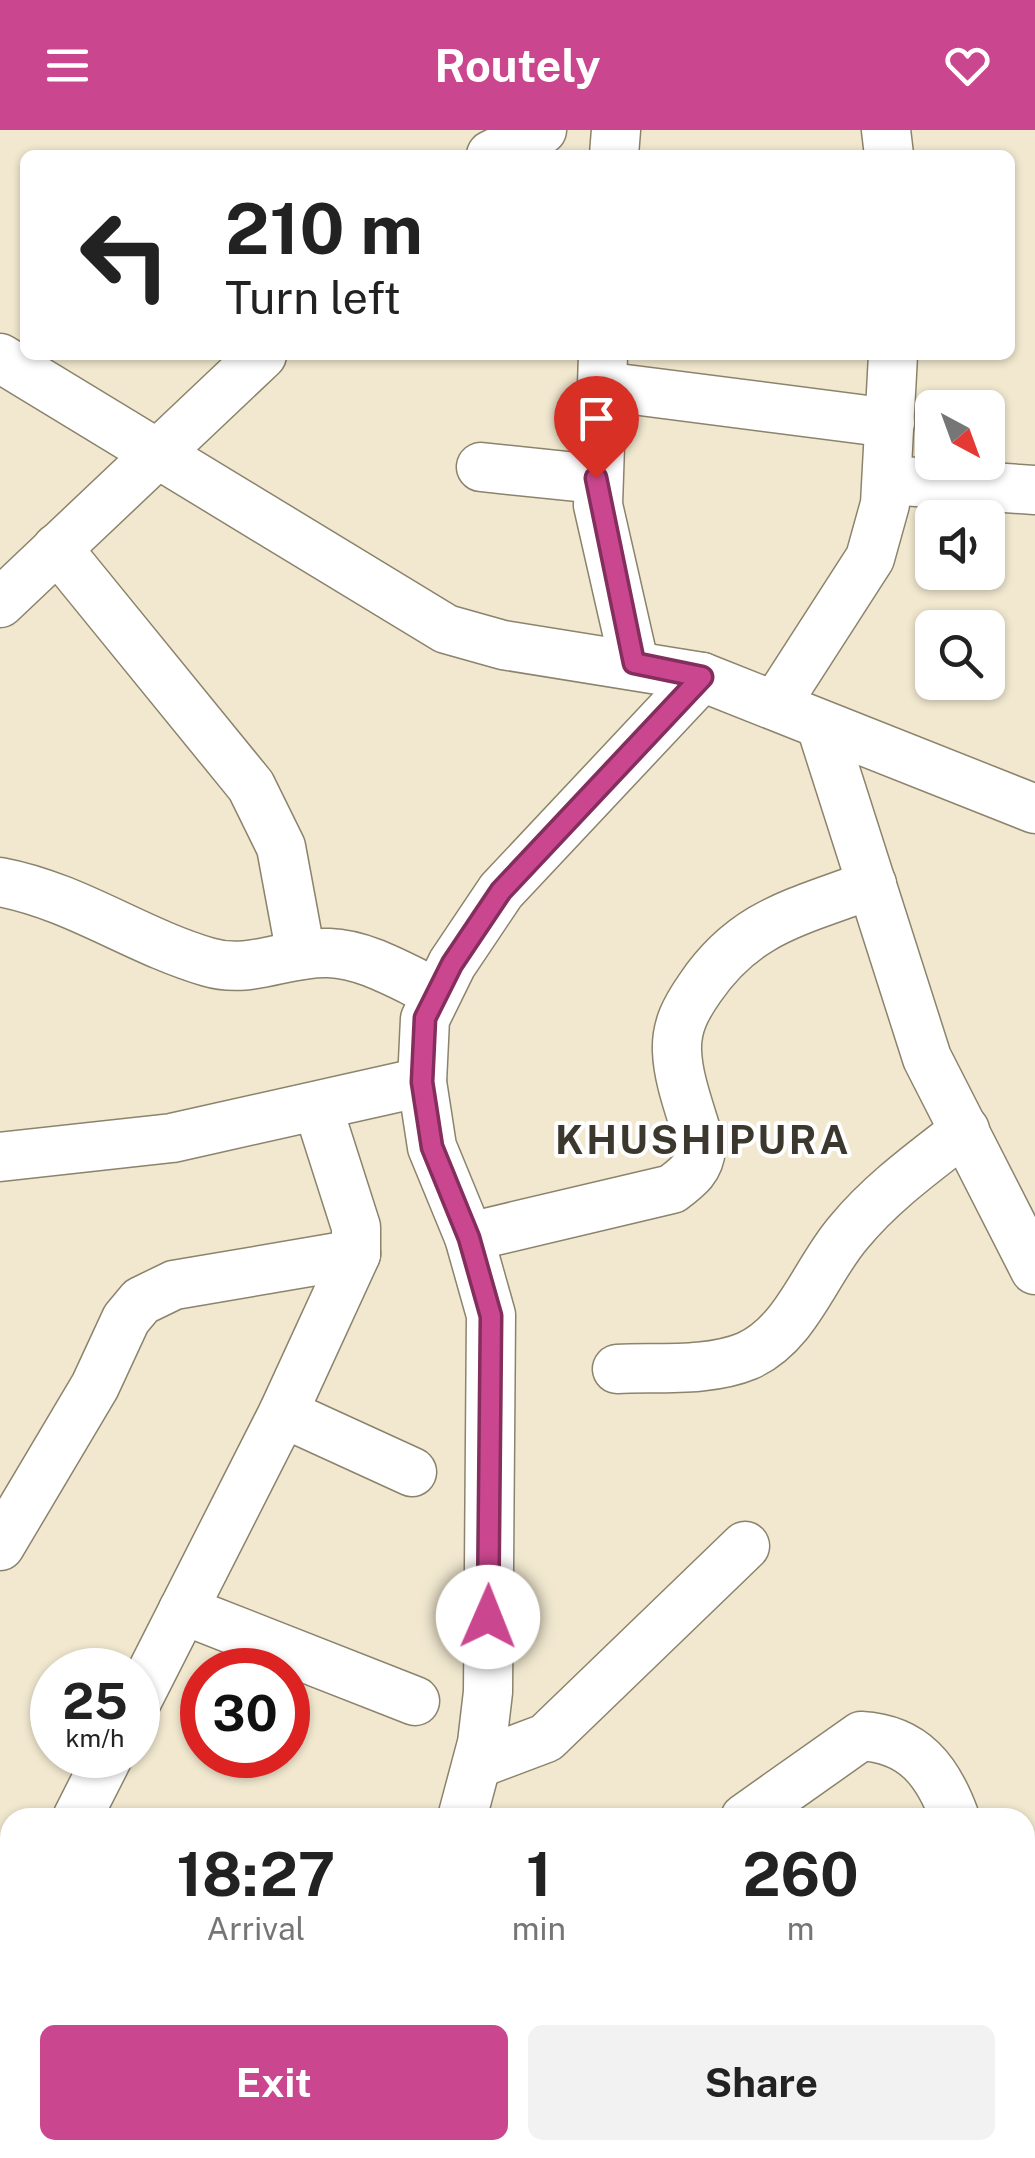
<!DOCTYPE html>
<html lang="en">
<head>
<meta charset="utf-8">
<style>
  :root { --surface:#fff; --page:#f2f2f2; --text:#222; --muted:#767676; --accent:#ca478f }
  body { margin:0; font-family:"Public Sans",sans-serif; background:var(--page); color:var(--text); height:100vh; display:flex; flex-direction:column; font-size:38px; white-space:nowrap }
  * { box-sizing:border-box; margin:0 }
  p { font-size:32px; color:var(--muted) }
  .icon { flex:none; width:55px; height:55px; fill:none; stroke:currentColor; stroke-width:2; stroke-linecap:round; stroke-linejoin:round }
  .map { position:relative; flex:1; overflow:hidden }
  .side { position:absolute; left:0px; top:1678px; width:1035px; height:352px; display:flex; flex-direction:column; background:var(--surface); border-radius:30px 30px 0 0; box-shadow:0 2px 8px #0004 }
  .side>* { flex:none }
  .top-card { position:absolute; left:20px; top:20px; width:995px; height:210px; border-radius:15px; box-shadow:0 2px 8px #0004; background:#fff; color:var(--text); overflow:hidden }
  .needle { width:65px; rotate:139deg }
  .controls { position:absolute; left:915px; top:260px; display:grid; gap:20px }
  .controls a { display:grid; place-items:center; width:90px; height:90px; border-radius:15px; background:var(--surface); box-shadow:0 2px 8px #0004; font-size:50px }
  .speed { position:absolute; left:30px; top:1518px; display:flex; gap:20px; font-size:50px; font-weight:700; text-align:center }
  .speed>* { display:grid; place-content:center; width:130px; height:130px; border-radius:50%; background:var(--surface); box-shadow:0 2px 8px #0004; line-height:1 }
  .speed small { font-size:25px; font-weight:400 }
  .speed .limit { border:15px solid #d22; background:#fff; color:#111 }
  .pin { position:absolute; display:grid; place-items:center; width:85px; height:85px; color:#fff; margin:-102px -42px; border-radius:50% 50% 50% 0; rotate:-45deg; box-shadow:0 0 10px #0007 }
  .pin .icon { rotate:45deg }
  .me { position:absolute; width:110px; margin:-55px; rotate:1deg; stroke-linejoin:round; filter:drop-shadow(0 0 8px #0008) }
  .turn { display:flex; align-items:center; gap:35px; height:210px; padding:0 40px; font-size:45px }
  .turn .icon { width:130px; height:130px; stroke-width:2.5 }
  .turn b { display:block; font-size:70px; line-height:85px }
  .eta { display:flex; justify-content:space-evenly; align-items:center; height:170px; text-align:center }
  .eta b { font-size:60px; font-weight:700; line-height:70px }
  .cta { display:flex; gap:20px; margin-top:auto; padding:20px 40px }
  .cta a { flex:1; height:115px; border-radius:15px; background:var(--accent); color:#fff; font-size:40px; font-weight:700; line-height:115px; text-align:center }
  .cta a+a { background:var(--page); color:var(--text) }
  header { display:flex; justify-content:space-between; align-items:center; height:130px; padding:0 40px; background:var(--accent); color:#fff; font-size:45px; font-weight:700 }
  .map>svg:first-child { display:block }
</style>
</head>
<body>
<header><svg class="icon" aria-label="menu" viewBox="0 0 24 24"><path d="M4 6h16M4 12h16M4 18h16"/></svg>Routely<svg class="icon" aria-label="heart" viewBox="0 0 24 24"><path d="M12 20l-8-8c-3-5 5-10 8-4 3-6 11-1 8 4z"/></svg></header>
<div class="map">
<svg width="1035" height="2028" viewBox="0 0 1035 2028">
  <rect width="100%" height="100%" fill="#f1e8cf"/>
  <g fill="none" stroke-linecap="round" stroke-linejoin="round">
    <defs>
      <g id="minor">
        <path d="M886 0 889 25"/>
        <path d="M491 25 542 0"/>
        <path d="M614 25 616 0"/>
        <path d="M603 225 598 375 634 533"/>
        <path d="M0 228 446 499 503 515 702 547 1035 679"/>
        <path d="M602 256 890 293"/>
        <path d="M481 337 596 349"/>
        <path d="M887 350 1035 360"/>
        <path d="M57 418 251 656 281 717 301 825"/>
        <path d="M0 473 262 225"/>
        <path d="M776 574 870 428 885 374 893 225"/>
        <path d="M821 596 927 928 1035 1140"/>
        <path d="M0 752C75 766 136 811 208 832 251 845 287 821 329 823 366 824 404 848 437 863"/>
        <path d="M0 1027 172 1008 422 952"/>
        <path d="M469 1107 672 1059C688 1047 700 1038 701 1018 693 987 678 952 677 921 676 896 686 878 700 858 746 790 800 782 872 754"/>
        <path d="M617 1239C657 1237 709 1242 747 1226 797 1204 815 1141 849 1102 882 1062 924 1032 965 1000"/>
        <path d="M283 1283 412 1342"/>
        <path d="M0 1416 95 1256 126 1189 141 1171 174 1155 356 1124"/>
        <path d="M183 1480 415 1571"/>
        <path d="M138 1569 283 1283 356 1124V1097L318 978"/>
        <path d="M477 1634 546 1608 745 1416"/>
        <path d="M77 1688 109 1625"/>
        <path d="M462 1688 482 1613 488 1562 491 1185 469 1107 432 1017 422 952 425 889 452 834 501 761 702 547"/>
        <path d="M745 1688 861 1606C914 1609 938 1641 955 1688"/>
        <path d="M0 1781 10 1786"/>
        <path d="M1025 1820 1035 1818"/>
        <path d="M319 2020 356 2028"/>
        <path d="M558 2020 561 2028"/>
        <path d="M11 2028V2020"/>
        <path d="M368 2028 413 2020"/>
      </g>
    </defs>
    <!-- minor casing -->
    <use href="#minor" stroke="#8c836d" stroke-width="51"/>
    <!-- minor -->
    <use href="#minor" stroke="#fff" stroke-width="48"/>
  </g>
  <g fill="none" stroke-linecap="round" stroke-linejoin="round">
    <defs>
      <path id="route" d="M488 1487 491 1186 469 1108 432 1017 422 952 425 888 452 834 501 761 702 547 634 533 596 348"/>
    </defs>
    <!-- route casing -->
    <use href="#route" stroke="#832e5d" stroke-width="25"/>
    <!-- route -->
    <use href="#route" stroke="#ca478f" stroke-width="18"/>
  </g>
  <g text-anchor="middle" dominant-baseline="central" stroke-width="8" stroke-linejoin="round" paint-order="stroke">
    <!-- district labels -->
    <g font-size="40" font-weight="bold" letter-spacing="2.5" fill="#3c382e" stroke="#fff">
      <text x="703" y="1009">KHUSHIPURA</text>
    </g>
  </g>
</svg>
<div class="controls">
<a><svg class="needle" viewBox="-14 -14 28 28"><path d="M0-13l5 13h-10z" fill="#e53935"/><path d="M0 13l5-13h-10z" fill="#767676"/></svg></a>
<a><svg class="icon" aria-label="sound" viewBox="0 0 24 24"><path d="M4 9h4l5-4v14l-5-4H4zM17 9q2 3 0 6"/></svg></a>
<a><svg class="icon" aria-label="search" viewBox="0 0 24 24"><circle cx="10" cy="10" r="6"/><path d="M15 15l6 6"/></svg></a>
</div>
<div class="speed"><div>25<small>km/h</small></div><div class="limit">30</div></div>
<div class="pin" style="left:596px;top:348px;background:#d93025"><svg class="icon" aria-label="arrive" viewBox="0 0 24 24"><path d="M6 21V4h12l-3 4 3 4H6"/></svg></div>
<svg class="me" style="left:488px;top:1487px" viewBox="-20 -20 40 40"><circle r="19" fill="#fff"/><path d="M0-13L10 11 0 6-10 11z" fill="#ca478f"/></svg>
<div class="top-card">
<div class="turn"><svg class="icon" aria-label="left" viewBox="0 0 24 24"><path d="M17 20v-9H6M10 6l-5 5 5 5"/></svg><div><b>210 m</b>Turn left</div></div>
</div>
<section class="side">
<div class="eta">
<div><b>18:27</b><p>Arrival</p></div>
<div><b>1</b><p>min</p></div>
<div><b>260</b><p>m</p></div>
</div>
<div class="cta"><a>Exit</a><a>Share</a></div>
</section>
</div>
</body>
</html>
